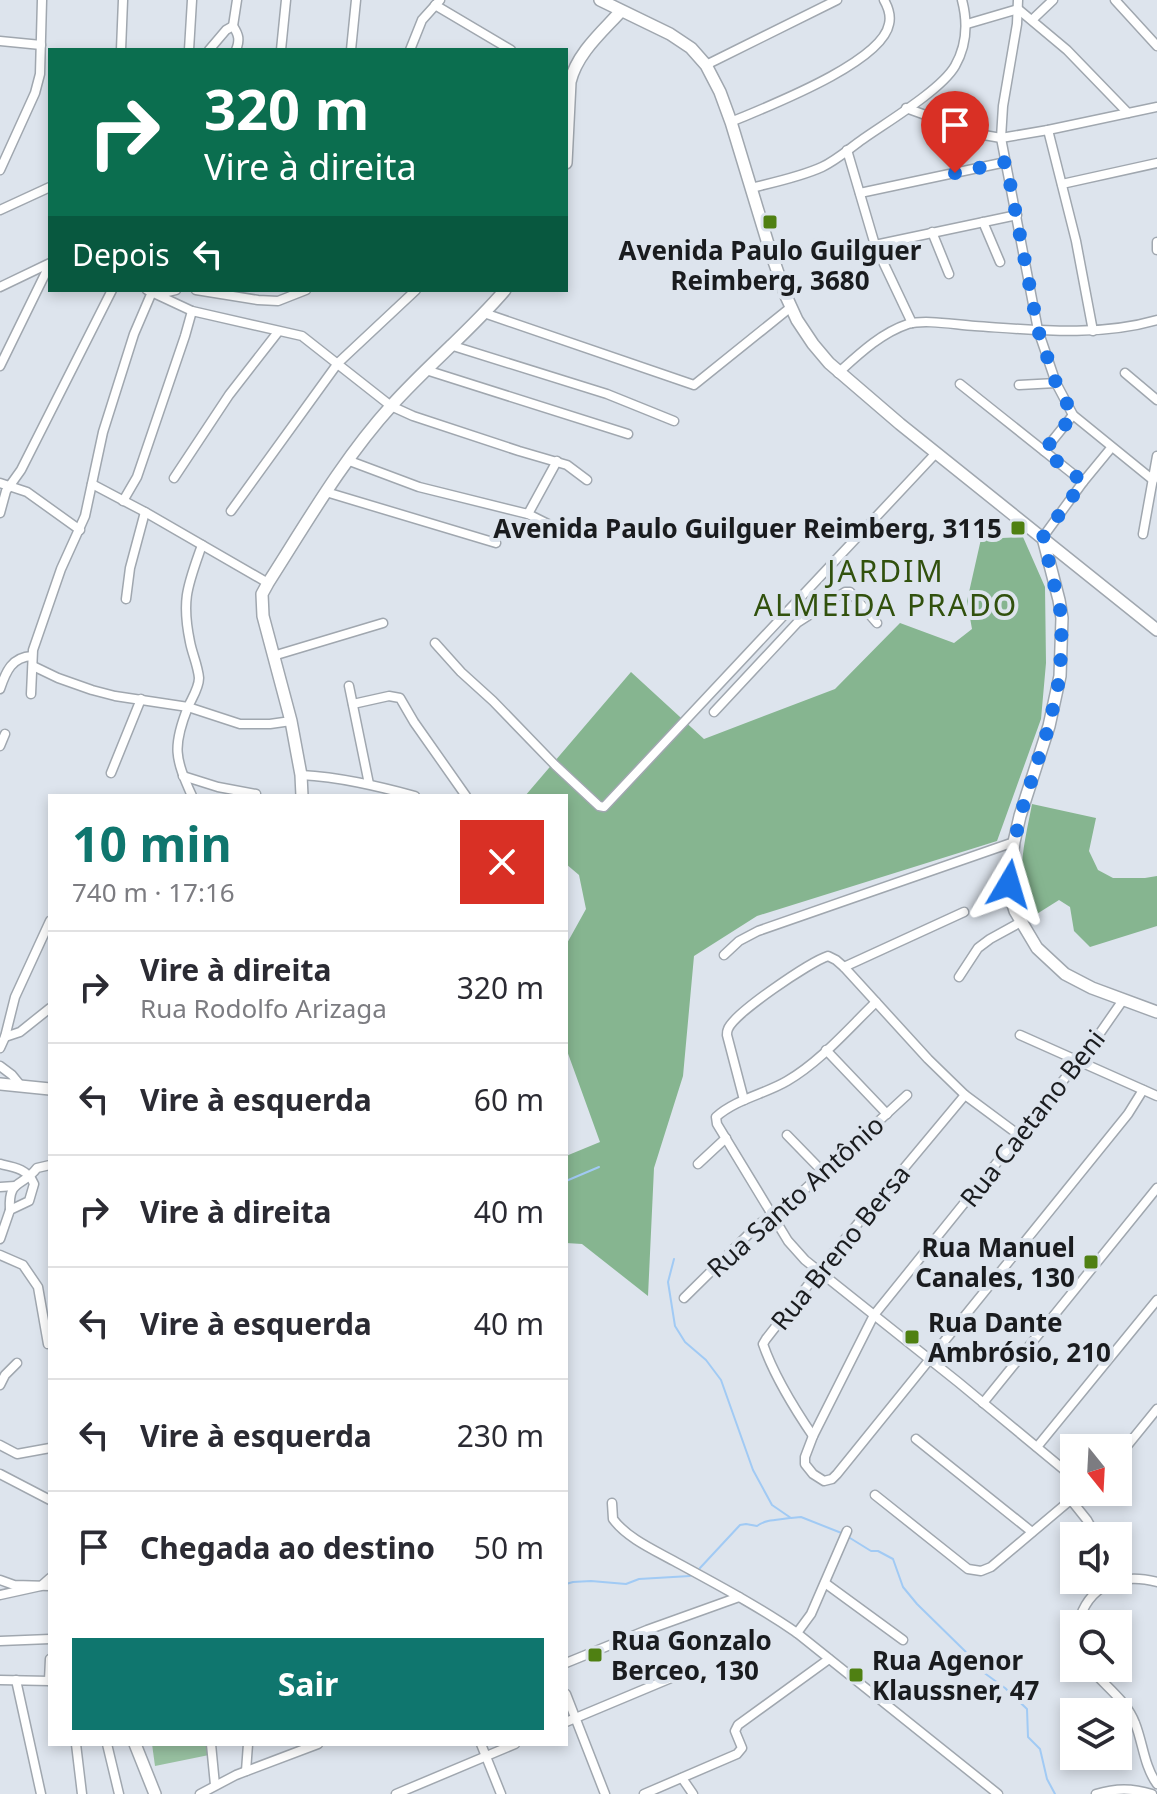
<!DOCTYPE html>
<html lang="pt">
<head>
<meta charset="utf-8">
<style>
  :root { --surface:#fff; --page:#f7f7f7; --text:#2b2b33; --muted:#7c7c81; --line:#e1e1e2; --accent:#0f766e }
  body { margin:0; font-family:"Noto Sans",sans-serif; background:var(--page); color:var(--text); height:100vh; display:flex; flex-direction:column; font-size:30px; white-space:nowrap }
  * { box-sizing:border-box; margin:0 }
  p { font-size:26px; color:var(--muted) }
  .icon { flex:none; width:44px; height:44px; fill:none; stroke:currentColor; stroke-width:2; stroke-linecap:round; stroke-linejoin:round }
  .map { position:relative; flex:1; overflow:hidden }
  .side { position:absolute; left:48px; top:794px; width:520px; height:952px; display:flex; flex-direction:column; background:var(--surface); border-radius:0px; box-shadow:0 4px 12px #0003 }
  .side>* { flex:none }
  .banner { position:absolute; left:48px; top:48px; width:520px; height:244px; border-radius:0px; box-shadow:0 4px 12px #0003; background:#0b6e4f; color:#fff; overflow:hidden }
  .needle { width:52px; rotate:162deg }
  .buttons { position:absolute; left:1060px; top:1434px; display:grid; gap:16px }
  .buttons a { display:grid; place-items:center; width:72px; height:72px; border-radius:0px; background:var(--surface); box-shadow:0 4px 12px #0003; font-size:40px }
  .pin { position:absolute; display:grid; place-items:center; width:68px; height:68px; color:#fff; margin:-82px -34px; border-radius:50% 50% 50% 0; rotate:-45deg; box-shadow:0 0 8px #0007 }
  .pin .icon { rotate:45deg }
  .me { position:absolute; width:88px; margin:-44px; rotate:7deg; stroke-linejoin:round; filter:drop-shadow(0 0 6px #0008) }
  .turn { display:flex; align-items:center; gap:28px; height:168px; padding:0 24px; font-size:36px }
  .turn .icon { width:104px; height:104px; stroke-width:2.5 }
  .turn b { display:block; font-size:56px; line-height:68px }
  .then { display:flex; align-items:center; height:76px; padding:0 24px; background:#0003; gap:16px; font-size:30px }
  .round { display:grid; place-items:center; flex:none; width:84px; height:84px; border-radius:0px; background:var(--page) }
  .overview { display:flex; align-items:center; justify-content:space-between; height:136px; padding:0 24px }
  h1 { font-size:48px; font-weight:700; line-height:60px; color:var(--accent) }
  .button { display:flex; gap:16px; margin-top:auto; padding:16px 24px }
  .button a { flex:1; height:92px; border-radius:0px; background:var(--accent); color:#fff; font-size:32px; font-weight:700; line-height:92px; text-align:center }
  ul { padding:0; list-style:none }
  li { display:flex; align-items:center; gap:24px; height:112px; padding:0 24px; border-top:2px solid var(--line) }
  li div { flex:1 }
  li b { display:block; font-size:30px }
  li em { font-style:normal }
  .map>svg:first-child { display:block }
</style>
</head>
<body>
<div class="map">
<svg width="1157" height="1794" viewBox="0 0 1157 1794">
  <rect width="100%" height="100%" fill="#dde4ed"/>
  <!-- green -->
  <path fill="#98c1a1" d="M152 1744H207L209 1755 155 1766Z"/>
  <!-- forest -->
  <g fill="#86b590">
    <path d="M1023 537 1045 587 1046 663 1041 719 997 841 757 916 694 956 683 1076 654 1168 648 1296 582 1244 566 1243V1156L600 1142 566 1048V945L586 909 579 875 566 864V796H525L631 672 704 739 835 689 900 623 954 643 972 629 967 601 981 539Z"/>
    <path d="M1032 804 1096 818 1089 851 1098 870 1113 878H1145L1157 876V926L1090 947 1074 931 1070 907 1059 900 1032 917C1013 881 1025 842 1032 804Z"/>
  </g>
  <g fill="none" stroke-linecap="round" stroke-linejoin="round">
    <!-- stream -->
    <g stroke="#a1caf4" stroke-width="2">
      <path d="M566 1181 599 1167"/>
      <path d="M674 1259 668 1282 675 1326 685 1342 706 1360 721 1380 753 1470 772 1505 791 1518 801 1517 844 1534"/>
      <path d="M850 1538 871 1551H878L893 1559 903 1587 917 1604 969 1655 983 1672 1005 1688 1027 1709 1028 1737 1040 1749 1047 1779 1055 1794"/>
      <path d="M700 1568 740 1525 746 1524 757 1526C766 1519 779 1520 790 1518"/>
      <path d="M566 1584 573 1582 591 1581 626 1584 639 1579 690 1576"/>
    </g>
    <defs>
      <g id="street">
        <path d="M1018 0 1017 24 1003 106 1001 138 1038 330 1056 383 1073 415 1153 480"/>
        <path d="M1115 0 1157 46"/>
        <path d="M435 5 511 50"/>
        <path d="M1033 19 1053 0"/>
        <path d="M967 24 1018 9 1067 50 1128 113"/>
        <path d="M233 26 237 0"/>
        <path d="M0 41 41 45"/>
        <path d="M121 50 123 0"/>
        <path d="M189 50 192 0"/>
        <path d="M209 50 226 30 233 26C239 35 240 40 236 50"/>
        <path d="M281 50 286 0"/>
        <path d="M351 50 356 0"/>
        <path d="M410 50 422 20 440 0"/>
        <path d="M706 65 837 0"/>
        <path d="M906 108 978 134 1001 138 1048 130 1157 107"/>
        <path d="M731 122C766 107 882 63 889 24 891 16 888 7 884 0"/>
        <path d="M1048 130 1076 241 1093 331"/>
        <path d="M847 150 875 245 912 323"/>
        <path d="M0 170 35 93 40 74 42 0"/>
        <path d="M1062 184 1157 163"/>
        <path d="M751 188C775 182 800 177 822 167 837 160 850 148 863 139 887 122 941 90 955 66 967 45 968 23 962 0"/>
        <path d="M860 193 1006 162"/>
        <path d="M0 210 50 187"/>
        <path d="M983 222 1000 262"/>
        <path d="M932 232 949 274"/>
        <path d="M1157 242V250"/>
        <path d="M875 245 1017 215"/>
        <path d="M0 287 50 263"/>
        <path d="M147 290 192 311 302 336 391 406 413 416 519 451 567 465 587 480"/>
        <path d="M196 290 258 300 278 301 306 290"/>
        <path d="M159 294 176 290"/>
        <path d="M484 313 694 385 791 307"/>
        <path d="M450 345 607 394 674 421"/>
        <path d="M0 366 50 264"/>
        <path d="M426 370 628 434"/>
        <path d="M838 373C859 354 881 333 908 324 926 319 956 325 975 326 1036 330 1098 337 1157 320"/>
        <path d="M1125 373 1157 400"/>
        <path d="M960 384 1083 482"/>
        <path d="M1019 385 1056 383"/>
        <path d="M1044 451 1073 415"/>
        <path d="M347 460 419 487 528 514 556 528"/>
        <path d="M174 478 229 395 278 332"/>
        <path d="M0 483 27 492 80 530"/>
        <path d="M92 484 145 512 268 583"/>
        <path d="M326 492 496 543"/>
        <path d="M123 501 137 477 185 336 192 311"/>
        <path d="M231 511 338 363 416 290"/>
        <path d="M0 513 6 491 21 470 112 290"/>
        <path d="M528 514 557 461"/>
        <path d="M1143 534 1157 456"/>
        <path d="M1043 537 1083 482 1111 448"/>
        <path d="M126 599 130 568 145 512"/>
        <path d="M435 643 461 672 493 701 555 765 599 806 604 807 936 453"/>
        <path d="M273 656 383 623"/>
        <path d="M33 666 58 678 92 690 115 696 188 707 240 724H270L291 721"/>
        <path d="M349 686 369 784"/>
        <path d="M0 689C6 671 12 657 32 656"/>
        <path d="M31 694 33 650 61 569 85 516 103 432 134 334 152 292"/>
        <path d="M353 704 389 696 400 698 414 722 466 796"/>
        <path d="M714 712 797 623 845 592H850L877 623"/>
        <path d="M0 746 5 734"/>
        <path d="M111 773 141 699"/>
        <path d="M301 775C340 777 377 786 415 796"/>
        <path d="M183 776 218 787 256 794"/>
        <path d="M192 796C175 758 172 747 188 707 192 698 199 688 199 678 198 666 192 653 190 642 181 599 188 585 202 545"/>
        <path d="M724 955 739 941 758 931 1014 842"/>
        <path d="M844 967 964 912"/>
        <path d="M959 977 978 948 990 939 1021 922"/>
        <path d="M1123 1000 1091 1046 874 1315 813 1436 805 1457V1464L813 1474 824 1481 832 1479 837 1474 1128 1114 1143 1090"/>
        <path d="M876 1002C848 1029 821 1061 787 1081 765 1094 736 1099 716 1117L717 1124 788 1241 805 1260 958 1382 1074 1478"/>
        <path d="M1020 1035 1157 1096"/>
        <path d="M5 1037 20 1032 50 1008"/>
        <path d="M0 1048 5 1037 15 997 50 921"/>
        <path d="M826 1050 887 1114"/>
        <path d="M0 1066 12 1075 21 1086"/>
        <path d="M744 1100 727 1035C727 1033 727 1031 728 1029 734 1013 810 962 828 956L836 960 844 967 928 1059 965 1095"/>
        <path d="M787 1135 824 1173"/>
        <path d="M0 1164C14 1167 28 1169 34 1184L29 1201 10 1210 0 1239"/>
        <path d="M698 1164 726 1138"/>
        <path d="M0 1187 15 1186"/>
        <path d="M10 1210C8 1178 22 1188 37 1168L50 1165"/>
        <path d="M0 1255 23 1265 38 1287 48 1344"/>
        <path d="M684 1298 759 1224 790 1203 907 1095"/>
        <path d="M0 1385 5 1375 17 1363"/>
        <path d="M983 1403 1157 1188"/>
        <path d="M813 1436C796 1411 773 1373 763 1344L766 1339 830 1257 965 1095 1019 1135"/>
        <path d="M916 1439 1032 1532"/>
        <path d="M0 1445 17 1454 50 1448"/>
        <path d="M1037 1447 1157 1300"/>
        <path d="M1118 1457 1157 1409"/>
        <path d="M0 1474 50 1500"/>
        <path d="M875 1495 968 1569 981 1571 991 1567 1080 1492"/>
        <path d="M1071 1500 1087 1520 1096 1536"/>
        <path d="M612 1503 613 1519C627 1538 654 1550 674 1561 716 1584 758 1606 797 1633L998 1794"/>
        <path d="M0 1580 14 1585 50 1586"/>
        <path d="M825 1583 903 1640"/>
        <path d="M0 1595 41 1586 50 1578"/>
        <path d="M1078 1624C1088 1585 1120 1572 1157 1582"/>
        <path d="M797 1633 811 1614 847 1531"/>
        <path d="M0 1641 50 1639"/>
        <path d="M566 1663 647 1630 739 1597"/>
        <path d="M1090 1668C1105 1686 1127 1701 1135 1723 1143 1743 1144 1766 1157 1784"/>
        <path d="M0 1680 50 1681"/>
        <path d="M16 1680 41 1794"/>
        <path d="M49 1681 50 1659"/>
        <path d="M566 1694 605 1794"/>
        <path d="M566 1722 695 1668"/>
        <path d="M76 1744 82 1794"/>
        <path d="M107 1744 119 1794"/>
        <path d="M211 1744 215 1785"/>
        <path d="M481 1744 501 1794"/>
        <path d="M246 1771 248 1744"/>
        <path d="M682 1778 693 1794"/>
        <path d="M200 1794 236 1775 318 1744"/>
        <path d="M396 1794 515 1744"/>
        <path d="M644 1794 737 1754 742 1748 735 1731 738 1725 829 1659"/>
        <path d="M1096 1794C1116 1788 1132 1788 1152 1794"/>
      </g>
      <g id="secondary">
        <path d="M600 0 670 34 691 48 706 65 720 92 731 122 769 247 786 296 797 320 813 344 829 363 900 424 1157 630"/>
        <path d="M566 163 570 82C577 53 602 32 621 11"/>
        <path d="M1043 538 1059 600 1062 618 1060 676 1049 726 1020 816 1014 842 1009 884 1011 898 1015 911 1037 948 1065 974 1092 988 1157 1012"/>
        <path d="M302 796 301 775 291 721 263 616 262 594 268 583C307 522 343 459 392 405 428 365 470 331 505 290"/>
        <path d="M0 1084 50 1089"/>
        <path d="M135 1744 155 1794"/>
      </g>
    </defs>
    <!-- street casing -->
    <use href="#street" stroke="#a0a7af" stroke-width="11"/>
    <!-- secondary casing -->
    <use href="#secondary" stroke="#a0a7af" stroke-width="14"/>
    <!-- street -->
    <use href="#street" stroke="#fff" stroke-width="8"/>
    <!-- secondary -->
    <use href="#secondary" stroke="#fff" stroke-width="11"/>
  </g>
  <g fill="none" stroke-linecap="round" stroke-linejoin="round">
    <!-- route -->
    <path stroke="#1a73e8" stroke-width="14" stroke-dasharray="0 25.2" d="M955 173 1006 162 1038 330 1056 383 1073 415 1044 451 1083 482 1043 537 1062 618 1060 676 1049 726 1020 816 1010 865 1009 884"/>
  </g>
  <!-- markers -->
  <g fill="#4f8012" stroke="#dde4ed" stroke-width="3">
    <rect x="762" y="214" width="16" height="16" rx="4"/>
    <rect x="1010" y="520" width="16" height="16" rx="4"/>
    <rect x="1083" y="1254" width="16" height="16" rx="4"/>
    <rect x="904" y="1329" width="16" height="16" rx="4"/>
    <rect x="587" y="1647" width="16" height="16" rx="4"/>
    <rect x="848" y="1667" width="16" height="16" rx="4"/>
  </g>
  <g text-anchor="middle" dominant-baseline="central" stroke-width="8" stroke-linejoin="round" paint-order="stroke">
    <!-- poi labels -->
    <g font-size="26" font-weight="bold" fill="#1a1c1f" stroke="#dde4ed" text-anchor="start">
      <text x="770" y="250" text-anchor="middle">Avenida Paulo Guilguer<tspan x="770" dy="30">Reimberg, 3680</tspan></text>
      <text x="1002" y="528" text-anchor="end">Avenida Paulo Guilguer Reimberg, 3115</text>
      <text x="1075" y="1247" text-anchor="end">Rua Manuel<tspan x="1075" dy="30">Canales, 130</tspan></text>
      <text x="928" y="1322">Rua Dante<tspan x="928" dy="30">Ambrósio, 210</tspan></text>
      <text x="611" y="1640">Rua Gonzalo<tspan x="611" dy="30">Berceo, 130</tspan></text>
      <text x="872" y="1660">Rua Agenor<tspan x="872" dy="30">Klaussner, 47</tspan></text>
    </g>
    <!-- street labels -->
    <g font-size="26" fill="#1a1c1f" stroke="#dde4ed">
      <text transform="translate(1032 1118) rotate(-52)">Rua Caetano Beni</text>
      <text transform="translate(795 1196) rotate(-42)">Rua Santo Antônio</text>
      <text transform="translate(840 1247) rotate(-51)">Rua Breno Bersa</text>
    </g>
    <!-- quarter labels -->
    <g font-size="30" letter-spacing="2" fill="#31510d" stroke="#dde4ed">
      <text x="886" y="570">JARDIM<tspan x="886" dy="34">ALMEIDA PRADO</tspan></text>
    </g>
  </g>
</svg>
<div class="buttons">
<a><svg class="needle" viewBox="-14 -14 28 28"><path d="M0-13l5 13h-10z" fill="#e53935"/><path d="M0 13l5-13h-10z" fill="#7c7c81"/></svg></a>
<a><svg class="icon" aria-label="sound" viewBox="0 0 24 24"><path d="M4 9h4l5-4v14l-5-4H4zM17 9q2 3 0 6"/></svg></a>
<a><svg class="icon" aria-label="search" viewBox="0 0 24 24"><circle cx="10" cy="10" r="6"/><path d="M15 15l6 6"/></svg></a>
<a><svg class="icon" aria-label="layers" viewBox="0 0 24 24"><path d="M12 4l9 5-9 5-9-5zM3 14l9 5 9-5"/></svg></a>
</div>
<div class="pin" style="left:955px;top:173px;background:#d93025"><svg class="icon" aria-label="arrive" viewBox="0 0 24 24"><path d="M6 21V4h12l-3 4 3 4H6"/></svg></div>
<svg class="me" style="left:1009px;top:884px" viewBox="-20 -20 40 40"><path d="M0-17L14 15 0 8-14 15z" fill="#1a73e8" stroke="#fff" stroke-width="4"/></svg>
<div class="banner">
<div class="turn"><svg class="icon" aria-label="right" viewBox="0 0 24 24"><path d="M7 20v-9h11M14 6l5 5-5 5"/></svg><div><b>320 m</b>Vire à direita</div></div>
<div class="then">Depois<svg class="icon" aria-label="left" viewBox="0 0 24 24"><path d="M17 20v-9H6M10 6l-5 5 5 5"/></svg></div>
</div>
<section class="side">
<div class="overview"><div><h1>10 min</h1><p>740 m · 17:16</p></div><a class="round" style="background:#d93025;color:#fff"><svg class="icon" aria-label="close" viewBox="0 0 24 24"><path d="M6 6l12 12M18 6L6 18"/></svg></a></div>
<ul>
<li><svg class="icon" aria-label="right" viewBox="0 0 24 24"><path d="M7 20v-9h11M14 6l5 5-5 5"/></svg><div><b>Vire à direita</b><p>Rua Rodolfo Arizaga</p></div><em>320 m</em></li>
<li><svg class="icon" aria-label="left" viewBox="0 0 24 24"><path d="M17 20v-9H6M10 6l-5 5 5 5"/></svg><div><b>Vire à esquerda</b></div><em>60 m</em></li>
<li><svg class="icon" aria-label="right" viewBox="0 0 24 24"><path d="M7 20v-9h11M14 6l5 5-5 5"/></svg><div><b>Vire à direita</b></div><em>40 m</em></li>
<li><svg class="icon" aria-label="left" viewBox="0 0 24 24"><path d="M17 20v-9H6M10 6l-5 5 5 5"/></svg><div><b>Vire à esquerda</b></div><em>40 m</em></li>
<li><svg class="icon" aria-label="left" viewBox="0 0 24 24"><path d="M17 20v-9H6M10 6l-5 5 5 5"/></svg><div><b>Vire à esquerda</b></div><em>230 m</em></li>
<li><svg class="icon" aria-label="arrive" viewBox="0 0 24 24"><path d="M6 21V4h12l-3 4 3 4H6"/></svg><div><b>Chegada ao destino</b></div><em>50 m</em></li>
</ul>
<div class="button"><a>Sair</a></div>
</section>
</div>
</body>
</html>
